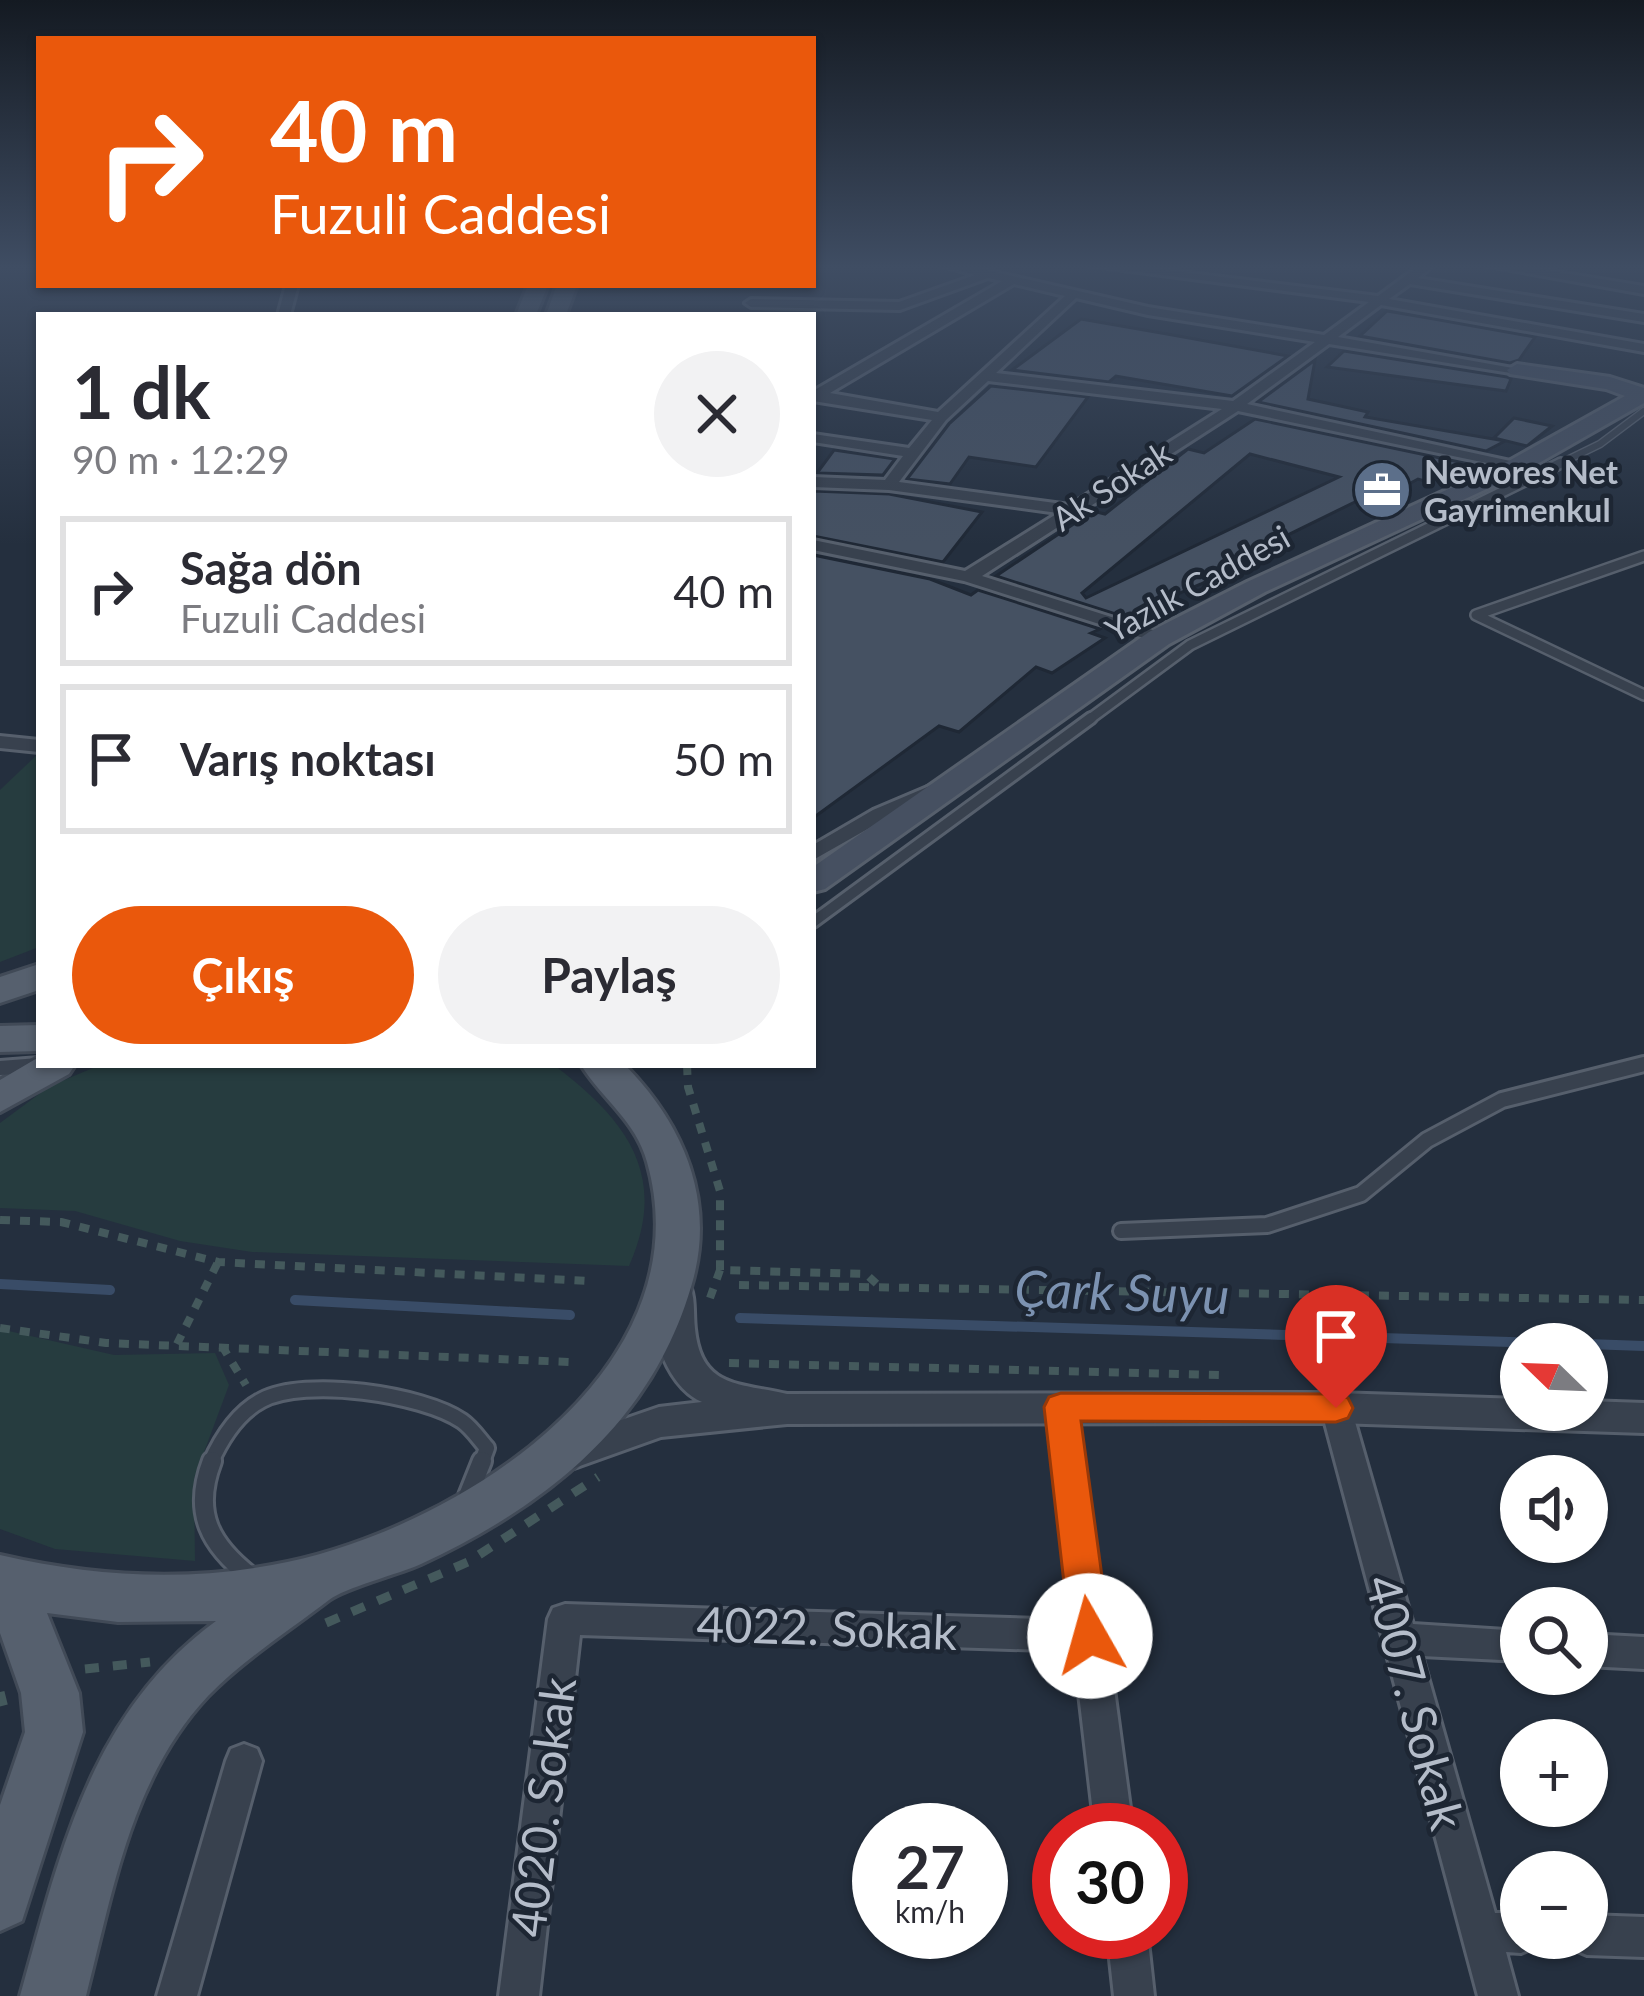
<!DOCTYPE html>
<html lang="tr">
<head>
<meta charset="utf-8">
<style>
  :root { --surface:#fff; --page:#f2f2f3; --text:#2b2b33; --muted:#7c7c81; --line:#e1e1e2; --accent:#ea580c }
  body { margin:0; font-family:Lato,sans-serif; background:var(--page); color:var(--text); height:100vh; display:flex; flex-direction:column; font-size:45px; white-space:nowrap }
  * { box-sizing:border-box; margin:0 }
  p { font-size:39px; color:var(--muted) }
  .icon { flex:none; width:66px; height:66px; fill:none; stroke:currentColor; stroke-width:2; stroke-linecap:round; stroke-linejoin:round }
  .map { position:relative; flex:1; overflow:hidden }
  .details { position:absolute; left:36px; top:312px; width:780px; height:756px; display:flex; flex-direction:column; background:var(--surface); border-radius:0px; box-shadow:0 3px 9px #0004 }
  .details>* { flex:none }
  .guide { position:absolute; left:36px; top:36px; width:780px; height:252px; border-radius:0px; box-shadow:0 3px 9px #0004; background:#ea580c; color:#fff; overflow:hidden }
  .needle { width:78px; rotate:293deg }
  .controls { position:absolute; left:1500px; top:1323px; display:grid; gap:24px }
  .controls a { display:grid; place-items:center; width:108px; height:108px; border-radius:50%; background:var(--surface); box-shadow:0 3px 9px #0004; font-size:60px }
  .speed { position:absolute; left:852px; top:1803px; display:flex; gap:24px; font-size:60px; font-weight:700; text-align:center }
  .speed>* { display:grid; place-content:center; width:156px; height:156px; border-radius:50%; background:var(--surface); box-shadow:0 3px 9px #0004; line-height:1 }
  .speed small { font-size:30px; font-weight:400 }
  .speed .limit { border:18px solid #d22; background:#fff; color:#111 }
  .pin { position:absolute; display:grid; place-items:center; width:102px; height:102px; color:#fff; margin:-123px -51px; border-radius:50% 50% 50% 0; rotate:-45deg; box-shadow:0 0 12px #0007 }
  .pin .icon { rotate:45deg }
  .me { position:absolute; width:132px; margin:-66px; rotate:353deg; stroke-linejoin:round; filter:drop-shadow(0 0 9px #0008) }
  .turn { display:flex; align-items:center; gap:42px; height:252px; padding:0 36px; font-size:54px }
  .turn .icon { width:156px; height:156px; stroke-width:2.5 }
  .turn b { display:block; font-size:84px; line-height:102px }
  .round { display:grid; place-items:center; flex:none; width:126px; height:126px; border-radius:63px; background:var(--page) }
  .overview { display:flex; align-items:center; justify-content:space-between; height:204px; padding:0 36px }
  h1 { font-size:72px; font-weight:700; line-height:90px }
  .cta { display:flex; gap:24px; margin-top:auto; padding:24px 36px }
  .cta a { flex:1; height:138px; border-radius:72px; background:var(--accent); color:#fff; font-size:48px; font-weight:700; line-height:138px; text-align:center }
  .cta a+a { background:var(--page); color:var(--text) }
  ul { padding:0; list-style:none }
  li { display:flex; align-items:center; gap:36px; height:150px; margin:0 24px 18px; padding:0 12px; border:6px solid var(--line); border-radius:0px }
  li div { flex:1 }
  li b { display:block; font-size:45px }
  li em { font-style:normal }
  .map>svg:first-child { display:block }
</style>
</head>
<body>
<div class="map">
<svg width="1644" height="1996" viewBox="0 0 1644 1996">
  <rect width="100%" height="100%" fill="#242f3e"/>
  <!-- green -->
  <g fill="#263c3f">
    <path d="M39 753V947L0 962V790Z"/>
    <path d="M100 1065H554C625 1119 670 1174 629 1266L252 1252 180 1241 75 1211 0 1208V1123L50 1086Z"/>
    <path d="M0 1329 114 1355 215 1353 229 1385 194 1479 195 1561 55 1549 0 1529Z"/>
  </g>
  <g fill="none" stroke-linecap="round" stroke-linejoin="round">
    <!-- stream -->
    <g stroke="#394c67" stroke-width="10">
      <path d="M0 1284 110 1290"/>
      <path d="M295 1300 570 1315"/>
      <path d="M740 1318 1574 1344"/>
      <path d="M1587 1344 1644 1346"/>
    </g>
  </g>
  <!-- building -->
  <g fill="#455162" stroke="#1f2835" stroke-width="3" fill-rule="evenodd">
    <path d="M1387 311 1434 319 1535 337 1519 360 1510 363 1360 336Z"/>
    <path d="M1081 319 1167 334 1288 356 1232 396 1116 376 1109 382 1012 370Z"/>
    <path d="M1344 351 1507 377 1511 379 1506 391 1327 367Z"/>
    <path d="M1315 360 1308 399 1368 412 1365 417 1505 441 1486 451 1258 402Z"/>
    <path d="M991 386 1088 397 1036 467 969 457 950 484 907 479 949 424Z"/>
    <path d="M1514 418 1552 426 1527 446 1494 438Z"/>
    <path d="M1255 419 1464 463 1428 482 1418 479 1379 500 1367 496 1243 557 1249 559 1201 584 1125 617 996 576 1093 511 1105 514 1188 449 1204 453ZM1250 454 1339 477 1086 598 1082 593Z"/>
    <path d="M834 450 895 459 883 475 817 473Z"/>
    <path d="M813 491 889 494 982 512 943 562 813 536Z"/>
    <path d="M813 555 930 579 971 595 978 590 1100 629 1091 633 1105 638 1052 673 1036 667 959 732 939 726 813 818Z"/>
  </g>
  <g fill="none" stroke-linecap="round" stroke-linejoin="round">
    <defs>
      <path id="service-far4" d="M1555 466 1600 444 1644 411"/>
      <g id="service-far3">
        <path d="M1644 556 1476 615 1644 695"/>
        <path d="M1087 721 1190 645 1561 463"/>
      </g>
      <path id="service-far2" d="M813 922 1091 718"/>
      <g id="service-far1">
        <path d="M0 1068 39 1065"/>
        <path d="M1121 1231 1267 1225 1361 1194 1427 1140 1502 1100 1644 1064"/>
        <path d="M210 1464C221 1439 237 1413 262 1400 305 1377 422 1394 462 1421 472 1428 479 1439 487 1448L481 1464"/>
      </g>
      <g id="service">
        <path d="M212 1461C192 1513 210 1545 251 1577"/>
        <path d="M468 1496 482 1461"/>
      </g>
      <g id="minor">
        <path d="M940 265H964L1148 307 1324 335 1369 302 1085 265H1124L1378 296 1420 265H1434L1418 278 1644 314V322L1410 284 1389 299 1644 344V352L1381 305 1338 337 1524 370 1517 374 1329 344 1247 404 1515 462 1523 467 1520 470 1238 411 982 576 1165 634 1168 638 1159 643 964 581 813 550V540L965 571 1058 513 889 490 813 487V477L885 480 903 456 813 442V434L909 448 932 420 813 401V391L1002 281 988 278 900 310 751 307 745 303 751 299 899 302 975 275ZM1014 284 1065 296 938 412 830 393ZM1076 298 1148 315 1315 342 1233 401 996 373ZM988 381 1222 409 1070 505 899 482 946 420Z"/>
        <path d="M1483 265H1514L1644 286V294Z"/>
        <path d="M286 285H298L290 315H278Z"/>
        <path d="M0 736 39 740V752L0 748Z"/>
        <path d="M932 785 942 791 939 795 887 818 813 860V845L873 810Z"/>
        <path d="M1061 1395 1072 1398 1076 1407 1133 1830H1095L1074 1651 580 1635 539 1996H499L548 1619 553 1608 565 1604 1071 1620 1046 1407 1050 1398Z"/>
        <path d="M1336 1396 1347 1399 1351 1408 1413 1624 1521 1631V1661L1422 1656 1495 1913H1521V1938H1539L1535 1947 1521 1953 1506 1952 1518 1996H1478L1321 1408 1325 1399Z"/>
        <path d="M1587 1634 1644 1637V1669L1587 1666Z"/>
        <path d="M244 1744 257 1749 262 1761 197 1996H157L226 1761 231 1749Z"/>
        <path d="M1587 1915 1644 1917V1957L1587 1955 1573 1949 1568 1938H1587Z"/>
        <path d="M1107 1932H1147L1154 1996H1114Z"/>
      </g>
      <path id="tertiary" d="M675 1278 688 1282C696 1296 693 1313 695 1329 701 1388 739 1383 787 1394L1336 1393 1521 1399V1410H1587V1401L1644 1403V1433L1336 1423 787 1424 661 1437 563 1472 549 1467 543 1456 549 1445 659 1407 702 1402C664 1386 642 1317 662 1282Z"/>
      <path id="secondary" d="M1517 364 1610 377 1644 388V403L1523 472 1265 592 1169 644 825 889 813 892V867L1149 632 1247 582 1507 462 1625 396 1606 389 1510 374 1507 370Z"/>
      <g id="primary">
        <path d="M528 285H548L536 315H516Z"/>
        <path d="M557 285H577L566 315H546Z"/>
        <path d="M39 964V990L0 1003V977Z"/>
        <path d="M39 1025V1051L0 1052V1026Z"/>
        <path d="M39 1057V1065H75L69 1074 0 1112V1080Z"/>
        <path d="M581 1065H625C684 1125 717 1202 691 1287 651 1423 546 1506 421 1564 399 1574 344 1588 329 1600 290 1630 243 1660 208 1696 131 1778 113 1891 86 1996H20C60 1854 90 1713 216 1621L118 1622 47 1613 79 1693 83 1732 22 1921 0 1931V1805L25 1732 21 1693 0 1633V1555C91 1576 181 1582 272 1565 448 1534 707 1374 647 1162 636 1121 602 1099 581 1065Z"/>
      </g>
    </defs>
    <!-- service-far4 casing -->
    <use href="#service-far4" stroke="#565f6c" stroke-width="9"/>
    <!-- service-far3 casing -->
    <use href="#service-far3" stroke="#565f6c" stroke-width="14"/>
    <!-- service-far2 casing -->
    <use href="#service-far2" stroke="#565f6c" stroke-width="16"/>
    <!-- service-far1 casing -->
    <use href="#service-far1" stroke="#565f6c" stroke-width="20"/>
    <!-- service casing -->
    <use href="#service" stroke="#565f6c" stroke-width="24"/>
    <!-- minor casing -->
    <use href="#minor" stroke="#565f6c" stroke-width="6"/>
    <!-- tertiary casing -->
    <use href="#tertiary" stroke="#565f6c" stroke-width="6"/>
    <!-- secondary casing -->
    <use href="#secondary" stroke="#565f6c" stroke-width="6"/>
    <!-- primary casing -->
    <use href="#primary" stroke="#414a57" stroke-width="6"/>
    <!-- path-far1 -->
    <g stroke="#44595c" stroke-width="8" stroke-dasharray="10 10" stroke-linecap="butt">
      <path d="M687 1065 688 1087 720 1191V1270"/>
      <path d="M0 1220 61 1222 218 1262 587 1281"/>
      <path d="M739 1285 1644 1300"/>
      <path d="M710 1298 720 1270 866 1274 881 1288"/>
      <path d="M0 1328 106 1343 570 1362"/>
      <path d="M177 1344 218 1262"/>
      <path d="M222 1346 246 1385"/>
      <path d="M729 1363 1223 1375"/>
    </g>
    <!-- path -->
    <g stroke="#44595c" stroke-width="9" stroke-dasharray="14 14" stroke-linecap="butt">
      <path d="M326 1623 468 1562 598 1477"/>
      <path d="M85 1669 150 1662"/>
      <path d="M0 1692 5 1712"/>
    </g>
    <!-- service-far4 -->
    <use href="#service-far4" stroke="#38414e" stroke-width="6"/>
    <!-- service-far3 -->
    <use href="#service-far3" stroke="#38414e" stroke-width="9"/>
    <!-- service-far2 -->
    <use href="#service-far2" stroke="#38414e" stroke-width="10"/>
    <!-- service-far1 -->
    <use href="#service-far1" stroke="#38414e" stroke-width="14"/>
    <!-- service -->
    <use href="#service" stroke="#38414e" stroke-width="18"/>
    <!-- minor -->
    <use href="#minor" fill="#38414e" fill-rule="evenodd"/>
    <!-- tertiary -->
    <use href="#tertiary" fill="#38414e" fill-rule="evenodd"/>
    <!-- secondary -->
    <use href="#secondary" fill="#465061" fill-rule="evenodd"/>
    <!-- primary -->
    <use href="#primary" fill="#56606e" fill-rule="evenodd"/>
  </g>
  <!-- sky -->
  <linearGradient id="sky" x2="0" y2="1"><stop stop-color="#141a22"/><stop offset="0.49" stop-color="#3f4d63"/><stop offset="1" stop-color="#3f4d63" stop-opacity="0"/></linearGradient>
  <rect width="1644" height="545" fill="url(#sky)"/>
  <!-- route -->
  <path fill="#ea580c" stroke="#983908" stroke-width="3" d="M1061 1393 1336 1394 1348 1398 1353 1408 1348 1418 1336 1422 1081 1421 1110 1636 1104 1648 1090 1653 1076 1648 1070 1636 1044 1407 1049 1397Z"/>
  <!-- icons -->
  <defs>
    <symbol id="office-disc" viewBox="-11 -11 22 22"><circle r="9.5" fill="#5c6f8a" stroke="#1d2633"/><path d="M-6-3h4V-5.5h4V-3h4V5H-6ZM-1-4.5V-3h2v-1.5ZM-6 0V1H6V0Z" fill="#fff"/></symbol>
  </defs>
  <g fill-rule="evenodd">
    <use href="#office-disc" x="1349" y="457" width="66" height="66"/>
  </g>
  <g text-anchor="middle" dominant-baseline="central" stroke-width="9" stroke-linejoin="round" paint-order="stroke">
    <!-- far-poi labels -->
    <g font-size="33" font-weight="bold" fill="#b4bcc9" stroke="#1d2633" text-anchor="start">
      <text x="1424" y="471">Newores Net<tspan x="1424" dy="38">Gayrimenkul</tspan></text>
    </g>
    <!-- far-street labels -->
    <g font-size="33" fill="#b4bcc9" stroke="#1d2633">
      <text transform="translate(1111 485) rotate(-33)">Ak Sokak</text>
      <text transform="translate(1197 583) rotate(-29)">Yazlık Caddesi</text>
    </g>
    <!-- near-street labels -->
    <g font-size="48" fill="#b4bcc9" stroke="#1d2633">
      <text transform="translate(827 1627) rotate(2)">4022. Sokak</text>
      <text transform="translate(1416 1702) rotate(75)">4007. Sokak</text>
      <text transform="translate(542 1807) rotate(-83)">4020. Sokak</text>
    </g>
    <!-- near-water labels -->
    <g font-size="51" font-style="italic" fill="#7c92b1" stroke="#1d2633">
      <text transform="translate(1122 1291) rotate(2)">Çark Suyu</text>
    </g>
  </g>
</svg>
<div class="controls">
<a><svg class="needle" viewBox="-14 -14 28 28"><path d="M0-13l5 13h-10z" fill="#e53935"/><path d="M0 13l5-13h-10z" fill="#7c7c81"/></svg></a>
<a><svg class="icon" aria-label="sound" viewBox="0 0 24 24"><path d="M4 9h4l5-4v14l-5-4H4zM17 9q2 3 0 6"/></svg></a>
<a><svg class="icon" aria-label="search" viewBox="0 0 24 24"><circle cx="10" cy="10" r="6"/><path d="M15 15l6 6"/></svg></a>
<a>+</a>
<a>−</a>
</div>
<div class="speed"><div>27<small>km/h</small></div><div class="limit">30</div></div>
<div class="pin" style="left:1336px;top:1408px;background:#d93025"><svg class="icon" aria-label="arrive" viewBox="0 0 24 24"><path d="M6 21V4h12l-3 4 3 4H6"/></svg></div>
<svg class="me" style="left:1090px;top:1636px" viewBox="-20 -20 40 40"><circle r="19" fill="#fff"/><path d="M0-13L10 11 0 6-10 11z" fill="#ea580c"/></svg>
<div class="guide">
<div class="turn"><svg class="icon" aria-label="right" viewBox="0 0 24 24"><path d="M7 20v-9h11M14 6l5 5-5 5"/></svg><div><b>40 m</b>Fuzuli Caddesi</div></div>
</div>
<section class="details">
<div class="overview"><div><h1>1 dk</h1><p>90 m · 12:29</p></div><a class="round"><svg class="icon" aria-label="close" viewBox="0 0 24 24"><path d="M6 6l12 12M18 6L6 18"/></svg></a></div>
<ul>
<li><svg class="icon" aria-label="right" viewBox="0 0 24 24"><path d="M7 20v-9h11M14 6l5 5-5 5"/></svg><div><b>Sağa dön</b><p>Fuzuli Caddesi</p></div><em>40 m</em></li>
<li><svg class="icon" aria-label="arrive" viewBox="0 0 24 24"><path d="M6 21V4h12l-3 4 3 4H6"/></svg><div><b>Varış noktası</b></div><em>50 m</em></li>
</ul>
<div class="cta"><a>Çıkış</a><a>Paylaş</a></div>
</section>
</div>
</body>
</html>
